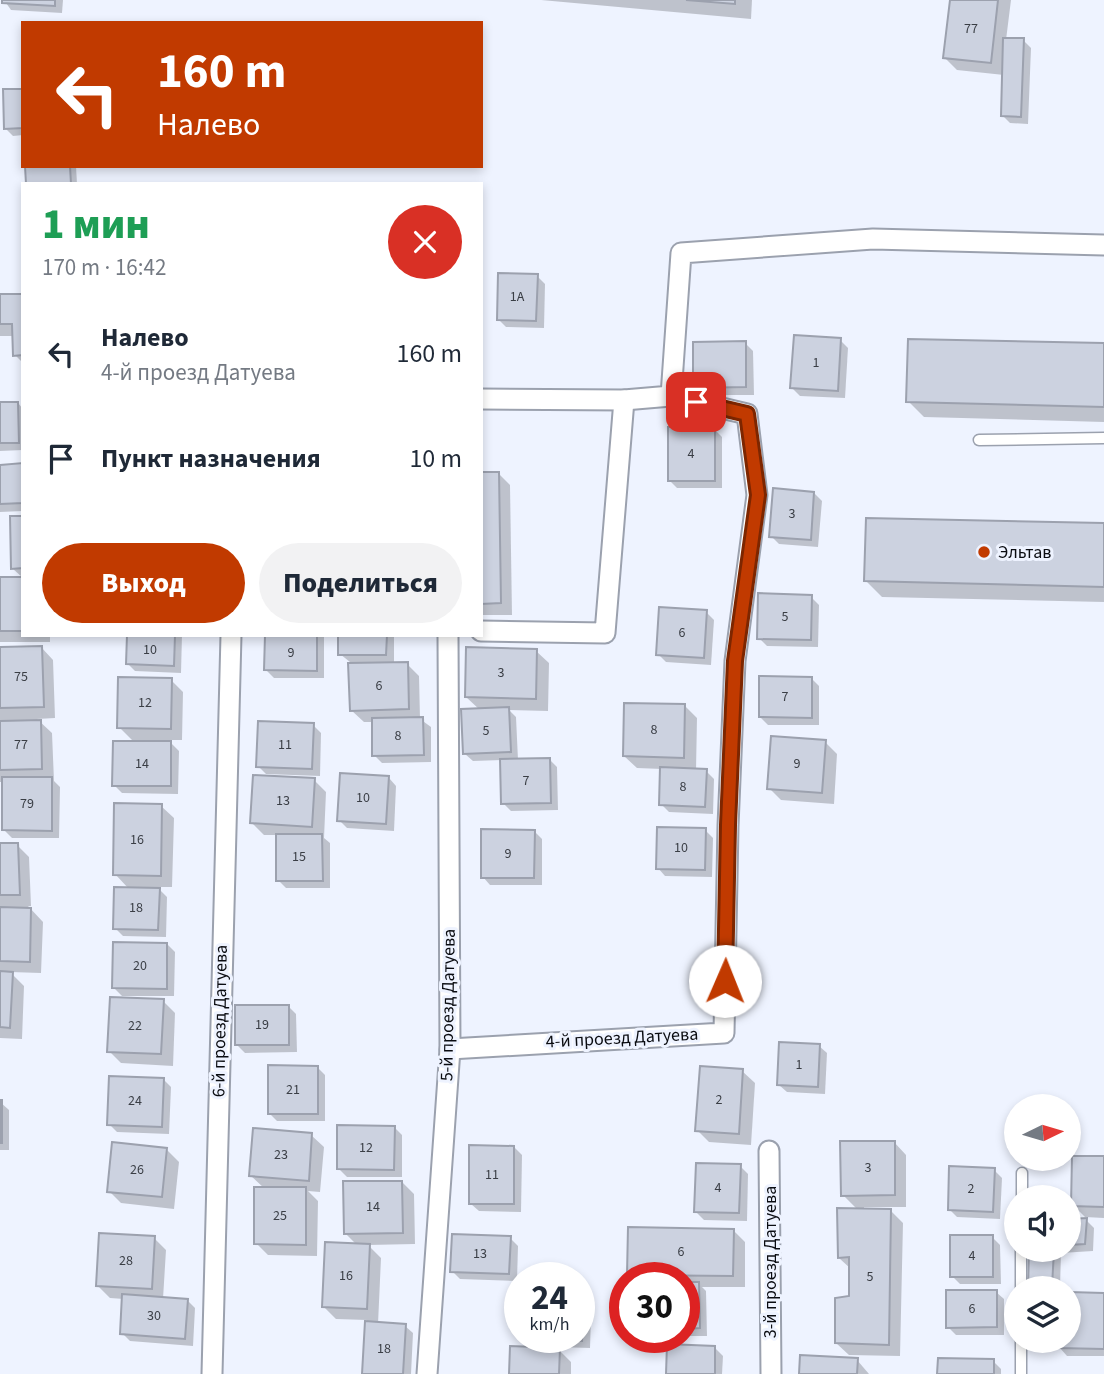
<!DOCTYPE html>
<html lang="ru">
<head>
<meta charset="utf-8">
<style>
  :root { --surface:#fff; --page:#f2f2f3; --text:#1f2937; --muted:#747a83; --accent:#c13a00 }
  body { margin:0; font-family:"Source Sans 3",sans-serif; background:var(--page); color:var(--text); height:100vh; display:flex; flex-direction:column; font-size:26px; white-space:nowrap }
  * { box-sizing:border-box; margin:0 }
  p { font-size:23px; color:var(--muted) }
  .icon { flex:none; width:38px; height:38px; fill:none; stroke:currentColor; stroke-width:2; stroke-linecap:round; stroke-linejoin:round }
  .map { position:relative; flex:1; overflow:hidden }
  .panel { position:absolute; left:21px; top:182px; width:462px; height:455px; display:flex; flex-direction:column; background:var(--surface); border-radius:0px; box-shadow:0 4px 10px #0003 }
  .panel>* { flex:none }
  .guide { position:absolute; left:21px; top:21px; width:462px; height:147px; border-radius:0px; box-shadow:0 4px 10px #0003; background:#c13a00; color:#fff; overflow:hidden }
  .needle { width:46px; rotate:85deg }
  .tools { position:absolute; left:1004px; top:1094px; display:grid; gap:14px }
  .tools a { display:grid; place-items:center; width:77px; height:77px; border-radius:50%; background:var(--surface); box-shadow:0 4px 10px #0003; font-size:35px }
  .speed { position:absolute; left:504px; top:1262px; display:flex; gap:14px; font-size:35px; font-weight:700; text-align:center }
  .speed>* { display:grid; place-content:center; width:91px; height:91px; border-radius:50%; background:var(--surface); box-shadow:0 4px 10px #0003; line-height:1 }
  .speed small { font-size:18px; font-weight:400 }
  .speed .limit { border:10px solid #d22; background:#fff; color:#111 }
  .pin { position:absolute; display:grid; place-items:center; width:60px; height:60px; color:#fff; margin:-30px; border-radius:14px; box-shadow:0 4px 10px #0006 }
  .me { position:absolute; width:77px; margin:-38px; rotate:1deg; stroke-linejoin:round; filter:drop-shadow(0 0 5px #0008) }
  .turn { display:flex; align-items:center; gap:24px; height:147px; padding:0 21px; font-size:32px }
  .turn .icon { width:91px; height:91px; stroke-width:2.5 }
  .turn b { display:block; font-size:49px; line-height:60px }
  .round { display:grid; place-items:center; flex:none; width:74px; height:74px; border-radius:37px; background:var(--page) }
  .headline { display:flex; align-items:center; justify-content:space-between; height:119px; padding:0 21px }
  h1 { font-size:42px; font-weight:800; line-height:52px; color:#1e9e55 }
  .cta { display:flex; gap:14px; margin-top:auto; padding:14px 21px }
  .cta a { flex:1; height:80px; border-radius:42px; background:var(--accent); color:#fff; font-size:28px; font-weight:800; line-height:80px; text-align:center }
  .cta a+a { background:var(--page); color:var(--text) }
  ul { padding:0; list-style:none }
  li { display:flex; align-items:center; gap:21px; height:105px; padding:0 21px }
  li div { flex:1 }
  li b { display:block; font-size:26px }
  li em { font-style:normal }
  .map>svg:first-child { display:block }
</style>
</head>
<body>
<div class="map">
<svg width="1104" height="1374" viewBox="0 0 1104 1374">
  <rect width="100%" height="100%" fill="#eef3ff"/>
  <!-- shadow -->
  <g fill="#0003">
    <path d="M4 0H63L62 13 11 10Z"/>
    <path d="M541 0H752L751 19Z"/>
    <path d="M951 0H1011L1006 40H1023L1031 48 1028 124 1010 123 1002 115 1004 75 957 70 945 58Z"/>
    <path d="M23 90V135L13 136 5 128Z"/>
    <path d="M27 166H76L77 184H28Z"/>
    <path d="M537 276 545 284 544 328 506 327 498 319Z"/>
    <path d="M23 295V363L15 355 14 336H0V296Z"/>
    <path d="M840 340 848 348 845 398 800 396 792 388Z"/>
    <path d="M745 343 753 351 754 395H703L695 387Z"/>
    <path d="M1104 345V422L924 417 908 401Z"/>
    <path d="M18 403 23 409V450L0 451V404Z"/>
    <path d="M714 429 722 437V488H677L669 480Z"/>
    <path d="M23 465V511L0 512V466Z"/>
    <path d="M481 473H498L510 485 512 615H481Z"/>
    <path d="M814 493 822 501 818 547 779 544 771 536Z"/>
    <path d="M23 518V578L12 568Z"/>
    <path d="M1104 525V602L882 597 866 581Z"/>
    <path d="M0 579H23V635H50V642H0Z"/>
    <path d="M811 597 819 605 818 647 767 646 759 638Z"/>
    <path d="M706 612 714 620 711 665 666 662 658 654Z"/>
    <path d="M128 635H182L181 673 135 671 128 664Z"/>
    <path d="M266 635H324V678H274L266 670Z"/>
    <path d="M340 635H394V664H407L419 676 420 719 431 727V762L382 763 374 755V722H364L351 710 350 662 340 654Z"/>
    <path d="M41 647 53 660 55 718 37 719 52 733 54 781 60 787 59 838H12L4 830V782H0V649Z"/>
    <path d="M536 651 549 663 548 711 509 710 516 717 518 760 549 759 557 767 558 810 511 811 503 803 502 760 473 761 465 754 480 710 466 697Z"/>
    <path d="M812 679 819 686V725H768L760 717Z"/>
    <path d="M171 680 183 692 182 740H168L179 751 178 794 122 793 114 785 135 743 119 727Z"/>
    <path d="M685 706 697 718 696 771H706L714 779 713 814 669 812 661 804 662 769 637 768 624 756Z"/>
    <path d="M313 725 321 733 320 776 266 774 258 766Z"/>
    <path d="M825 742 837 754 834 804 781 800 769 788Z"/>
    <path d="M389 778 396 786 394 831 347 828 339 820Z"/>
    <path d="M314 780 326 792 324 838 330 843V888H286L278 880V835H264L252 823Z"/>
    <path d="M161 806 174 818 172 887H157L167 897 166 937 123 936 115 928 129 889 115 874Z"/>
    <path d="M705 830 713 838 712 877 665 876 658 868Z"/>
    <path d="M534 831 542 839V885H490L483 877Z"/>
    <path d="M0 845H17L29 857 31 906H28L43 922 41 973 10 972 24 986 22 1039 0 1038Z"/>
    <path d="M167 944 175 952 174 996H122L114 988Z"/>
    <path d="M163 1001 175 1013 173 1066 121 1063 109 1051Z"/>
    <path d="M288 1006 296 1014 297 1052 245 1053 237 1045Z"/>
    <path d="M819 1046 827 1053 825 1094 787 1092 779 1085Z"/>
    <path d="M317 1067 325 1075V1121H277L269 1113Z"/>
    <path d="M742 1071 755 1083 751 1145 709 1142 697 1130Z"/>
    <path d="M163 1079 171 1087 169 1134 117 1132 109 1124Z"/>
    <path d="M0 1102 9 1110V1150H0Z"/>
    <path d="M394 1127 402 1135V1177H347L339 1169Z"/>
    <path d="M311 1135 324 1147 320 1192 308 1191 318 1201 317 1256 268 1255 256 1243 264 1188 251 1176Z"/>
    <path d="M894 1142 906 1155V1207H864V1210L891 1211 903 1223 900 1356 849 1355 836 1343 851 1298V1269L839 1258 858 1210 843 1195Z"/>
    <path d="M514 1147 522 1155 521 1212 479 1211 471 1204Z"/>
    <path d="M167 1150 179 1162 174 1209 121 1203 109 1191Z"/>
    <path d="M1104 1158V1218L1085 1217 1073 1205Z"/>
    <path d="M740 1166 748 1174 747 1221 704 1220 696 1212Z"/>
    <path d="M994 1170 1002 1178 1000 1219 957 1217 949 1209Z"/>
    <path d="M402 1182 414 1194 415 1244 368 1245 381 1258 378 1324 405 1326 413 1333 411 1374H364L367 1320 336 1319 324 1307 357 1245 345 1233Z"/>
    <path d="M1086 1220 1094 1228 1093 1251 1061 1253 1060 1288H1030L1031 1250H1069V1221Z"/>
    <path d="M733 1230 745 1242V1287H702L706 1291 707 1336H684V1278H632L629 1274Z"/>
    <path d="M992 1237 1000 1245 1001 1284H960L952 1276Z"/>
    <path d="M154 1238 166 1250 163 1299 187 1300 195 1308 193 1346 130 1341 122 1333 124 1299 110 1298 98 1286Z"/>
    <path d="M510 1238 518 1246 517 1281 460 1279 452 1271Z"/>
    <path d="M996 1292 1004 1299V1335H956L948 1327Z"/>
    <path d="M1104 1295V1356H1067L1060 1348 1069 1340Z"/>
    <path d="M583 1309 591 1317 590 1348 556 1347 571 1362V1374H511L543 1349 532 1337H579Z"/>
    <path d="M715 1348 723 1356 722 1374H667Z"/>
    <path d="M857 1360 869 1374H800Z"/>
    <path d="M993 1361 1001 1369V1374H939Z"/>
  </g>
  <!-- building -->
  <g fill="#ccd2e0" stroke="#9ca1ae" stroke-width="2">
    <path d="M2 0H55V6L2 3Z"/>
    <path d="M686 0H735V4Z"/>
    <path d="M950 0H998L991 63 943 58Z"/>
    <path d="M1003 38H1024L1021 117 1001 116Z"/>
    <path d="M3 89H23V128L4 129Z"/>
    <path d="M25 166H70L71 184H26Z"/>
    <path d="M498 273 538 274 536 321 497 320Z"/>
    <path d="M0 294H23V355L13 356 12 324H0Z"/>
    <path d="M794 335 841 338 838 391 790 388Z"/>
    <path d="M908 339 1104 343V407L906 402Z"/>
    <path d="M746 341V387L693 388V342Z"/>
    <path d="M0 402H18L19 443H0Z"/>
    <rect x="668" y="427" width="47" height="54"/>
    <path d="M23 463V503L0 504V465Z"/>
    <path d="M481 472H499L501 603 481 604Z"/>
    <path d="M773 488 814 492 811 540 769 537Z"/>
    <path d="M10 516H23V568L11 569Z"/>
    <path d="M866 518 1104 523V587L864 581Z"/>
    <rect x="0" y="577" width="23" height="54"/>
    <path d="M758 593 812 595 811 640 757 639Z"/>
    <path d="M659 607 707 610 704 658 656 655Z"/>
    <path d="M127 635H175L174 666 126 664Z"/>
    <path d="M265 635H317V671L264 670Z"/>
    <path d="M338 635H387L386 655H338Z"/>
    <path d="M42 646 44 707 0 708V647Z"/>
    <path d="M466 647 537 649 536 699 465 697Z"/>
    <path d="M408 662 409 709 350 711 348 663Z"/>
    <path d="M759 676 812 677V718L759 717Z"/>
    <path d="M118 677 172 678 171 729 117 728Z"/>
    <path d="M624 703 685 704 684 758 623 756Z"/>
    <path d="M509 707 511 752 463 754 461 709Z"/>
    <path d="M423 717 424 755 372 756V718Z"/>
    <path d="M41 720 42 769 0 770V721Z"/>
    <path d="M258 721 314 723 312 769 256 767Z"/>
    <path d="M771 736 826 740 822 793 767 789Z"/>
    <path d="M113 741H171V786H112Z"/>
    <path d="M550 758 551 803 501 804 500 759Z"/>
    <path d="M660 767 707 769 705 807 659 805Z"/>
    <path d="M340 773 389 776 386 824 337 821Z"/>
    <path d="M253 775 315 778 312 827 250 823Z"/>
    <path d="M2 777H52V831L2 830Z"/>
    <path d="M114 803 162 804 161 876 113 875Z"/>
    <path d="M657 827 706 828 705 870 656 869Z"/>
    <path d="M481 829 535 830 534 878H481Z"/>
    <path d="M276 834H322L323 881H276Z"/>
    <path d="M0 843H18L20 895H0Z"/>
    <path d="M114 887 160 888 158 930 113 929Z"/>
    <path d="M0 907 31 908 30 962 0 961Z"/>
    <path d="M113 942 167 943V989L112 988Z"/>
    <path d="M0 971 13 972 10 1028 0 1027Z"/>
    <path d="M110 997 164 999 161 1054 107 1052Z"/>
    <rect x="235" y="1005" width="54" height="40"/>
    <path d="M779 1042 820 1044 818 1087 777 1085Z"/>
    <path d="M268 1065 318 1066V1114H268Z"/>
    <path d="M700 1066 743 1069 739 1134 695 1131Z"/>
    <path d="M109 1076 164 1078 162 1127 107 1125Z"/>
    <rect x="0" y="1100" width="2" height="43"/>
    <path d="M337 1125 395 1126 394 1170 337 1169Z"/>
    <path d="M253 1128 312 1133 309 1181 249 1176Z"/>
    <path d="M840 1141H895V1195L841 1196Z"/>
    <path d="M112 1142 167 1148 162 1197 107 1192Z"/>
    <path d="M469 1145 514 1146V1204H469Z"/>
    <path d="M1072 1156H1104V1207L1071 1206Z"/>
    <path d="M696 1163 741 1164 739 1213 694 1212Z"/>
    <path d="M949 1166 995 1168 993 1212 948 1210Z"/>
    <path d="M343 1181H402L403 1233 344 1234Z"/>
    <path d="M254 1187H306V1245L254 1244Z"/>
    <path d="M837 1208 891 1209 889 1345 835 1343V1298L849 1296V1257L838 1258Z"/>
    <path d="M1087 1218 1085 1244 1069 1245V1219Z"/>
    <path d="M628 1227 734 1229 733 1276 627 1275Z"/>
    <path d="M99 1233 155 1236 152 1289 96 1286Z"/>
    <path d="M452 1234 511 1236 509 1274 450 1272Z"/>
    <rect x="950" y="1235" width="43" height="42"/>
    <path d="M325 1242 370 1244 367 1309 322 1307Z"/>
    <path d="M1029 1250H1054L1052 1287 1028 1288Z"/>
    <path d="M684 1282H699L700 1328 684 1329Z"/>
    <path d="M946 1290H997V1327L946 1328Z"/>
    <path d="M1069 1292 1104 1293V1349L1058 1348V1340H1069Z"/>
    <path d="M122 1294 188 1299 185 1339 120 1334Z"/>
    <path d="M579 1307H584L582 1341 531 1339 579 1337Z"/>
    <path d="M365 1321 406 1324 403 1374H362Z"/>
    <path d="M667 1344 715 1346V1374H666Z"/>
    <path d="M510 1346 560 1348 559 1374H509Z"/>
    <path d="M800 1355 858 1358 857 1374H799Z"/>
    <path d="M938 1358 994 1359V1374H937Z"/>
  </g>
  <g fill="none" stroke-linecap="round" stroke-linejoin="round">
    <defs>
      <g id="lane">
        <path d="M979 440 1104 438"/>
        <path d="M1022 1197V1173"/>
        <path d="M1021 1288V1250"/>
        <path d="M1021 1374V1340"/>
      </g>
      <g id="street">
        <path d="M481 399 624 400 671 396 681 253 873 239 1104 245"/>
        <path d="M481 631 605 633 624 400"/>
        <path d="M450 1049 724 1033 728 826 735 661 757 495 747 414 671 396"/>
        <path d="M769 1151 771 1374"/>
        <path d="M212 1374 231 635"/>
        <path d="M427 1374 450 1049 448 635"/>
      </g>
    </defs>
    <!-- lane casing -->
    <use href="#lane" stroke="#9ba1ae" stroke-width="13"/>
    <!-- street casing -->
    <use href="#street" stroke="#9ba1ae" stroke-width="23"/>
    <!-- lane -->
    <use href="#lane" stroke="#fff" stroke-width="10"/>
    <!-- street -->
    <use href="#street" stroke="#fff" stroke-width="19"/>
  </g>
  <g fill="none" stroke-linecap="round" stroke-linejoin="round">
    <defs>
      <path id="route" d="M696 402 747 414 758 495 735 661 728 825 725 981"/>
    </defs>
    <!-- route casing -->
    <use href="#route" stroke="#7d2600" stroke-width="18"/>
    <!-- route -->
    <use href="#route" stroke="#c13a00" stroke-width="12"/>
  </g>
  <!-- markers -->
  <circle fill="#c13a00" stroke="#eef3ff" stroke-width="2.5" cx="984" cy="552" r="7"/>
  <g text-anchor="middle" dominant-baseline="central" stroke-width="6" stroke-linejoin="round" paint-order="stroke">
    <!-- number labels -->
    <g font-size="14" fill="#3a3e45">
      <text x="971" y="29">77</text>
      <text x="517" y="297">1А</text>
      <text x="816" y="363">1</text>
      <text x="691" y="454">4</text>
      <text x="792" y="514">3</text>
      <text x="785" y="617">5</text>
      <text x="682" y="633">6</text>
      <text x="150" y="650">10</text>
      <text x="291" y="653">9</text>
      <text x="501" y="673">3</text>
      <text x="21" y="677">75</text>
      <text x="379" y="686">6</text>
      <text x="785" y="697">7</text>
      <text x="145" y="703">12</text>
      <text x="654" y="730">8</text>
      <text x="486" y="731">5</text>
      <text x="398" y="736">8</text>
      <text x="21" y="745">77</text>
      <text x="285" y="745">11</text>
      <text x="142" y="764">14</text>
      <text x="797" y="764">9</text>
      <text x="526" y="781">7</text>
      <text x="683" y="787">8</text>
      <text x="363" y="798">10</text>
      <text x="283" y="801">13</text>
      <text x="27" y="804">79</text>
      <text x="137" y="840">16</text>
      <text x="681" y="848">10</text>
      <text x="508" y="854">9</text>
      <text x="299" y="857">15</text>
      <text x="136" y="908">18</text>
      <text x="140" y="966">20</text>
      <text x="262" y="1025">19</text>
      <text x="135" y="1026">22</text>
      <text x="799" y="1065">1</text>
      <text x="293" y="1090">21</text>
      <text x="719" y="1100">2</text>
      <text x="135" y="1101">24</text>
      <text x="366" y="1148">12</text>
      <text x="281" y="1155">23</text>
      <text x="868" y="1168">3</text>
      <text x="137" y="1170">26</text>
      <text x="492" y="1175">11</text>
      <text x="718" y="1188">4</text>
      <text x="971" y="1189">2</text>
      <text x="373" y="1207">14</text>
      <text x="280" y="1216">25</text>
      <text x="681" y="1252">6</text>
      <text x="480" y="1254">13</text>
      <text x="972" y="1256">4</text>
      <text x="126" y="1261">28</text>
      <text x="346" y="1276">16</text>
      <text x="870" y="1277">5</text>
      <text x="972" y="1309">6</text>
      <text x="154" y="1316">30</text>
      <text x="384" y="1349">18</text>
    </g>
    <!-- poi labels -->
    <g font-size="18" fill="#0a0c11" stroke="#eef3ff" text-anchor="start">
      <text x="998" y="552">Эльтав</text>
    </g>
    <!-- street labels -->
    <g font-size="18" fill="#0a0c11" stroke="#eef3ff">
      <text transform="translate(448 1005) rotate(-89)">5-й проезд Датуева</text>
      <text transform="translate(220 1021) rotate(-89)">6-й проезд Датуева</text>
      <text transform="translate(622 1038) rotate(-3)">4-й проезд Датуева</text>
      <text transform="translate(770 1262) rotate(-90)">3-й проезд Датуева</text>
    </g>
  </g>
</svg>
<div class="tools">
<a><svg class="needle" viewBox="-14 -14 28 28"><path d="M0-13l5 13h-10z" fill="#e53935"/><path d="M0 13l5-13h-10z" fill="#747a83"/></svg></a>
<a><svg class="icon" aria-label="sound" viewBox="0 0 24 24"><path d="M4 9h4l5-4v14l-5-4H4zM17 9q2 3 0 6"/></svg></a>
<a><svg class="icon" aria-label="layers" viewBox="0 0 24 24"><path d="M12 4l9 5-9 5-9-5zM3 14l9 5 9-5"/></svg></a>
</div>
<div class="speed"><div>24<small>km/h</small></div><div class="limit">30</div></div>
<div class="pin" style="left:696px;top:402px;background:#d93025"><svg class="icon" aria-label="arrive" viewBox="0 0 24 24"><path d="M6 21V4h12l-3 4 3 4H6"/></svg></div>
<svg class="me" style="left:725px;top:981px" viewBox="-20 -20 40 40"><circle r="19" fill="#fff"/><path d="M0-13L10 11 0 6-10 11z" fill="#c13a00"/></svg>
<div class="guide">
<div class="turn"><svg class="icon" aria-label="left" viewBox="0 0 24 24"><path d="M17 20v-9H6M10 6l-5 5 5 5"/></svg><div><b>160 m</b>Налево</div></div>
</div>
<section class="panel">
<div class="headline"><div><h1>1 мин</h1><p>170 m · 16:42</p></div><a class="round" style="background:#d93025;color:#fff"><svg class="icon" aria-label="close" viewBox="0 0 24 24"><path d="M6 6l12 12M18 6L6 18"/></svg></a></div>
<ul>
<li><svg class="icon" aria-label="left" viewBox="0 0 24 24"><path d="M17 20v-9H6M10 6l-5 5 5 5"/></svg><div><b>Налево</b><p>4-й проезд Датуева</p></div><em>160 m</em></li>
<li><svg class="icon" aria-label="arrive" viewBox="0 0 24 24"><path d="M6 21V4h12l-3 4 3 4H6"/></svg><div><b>Пункт назначения</b></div><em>10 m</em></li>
</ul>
<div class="cta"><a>Выход</a><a>Поделиться</a></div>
</section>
</div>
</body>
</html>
